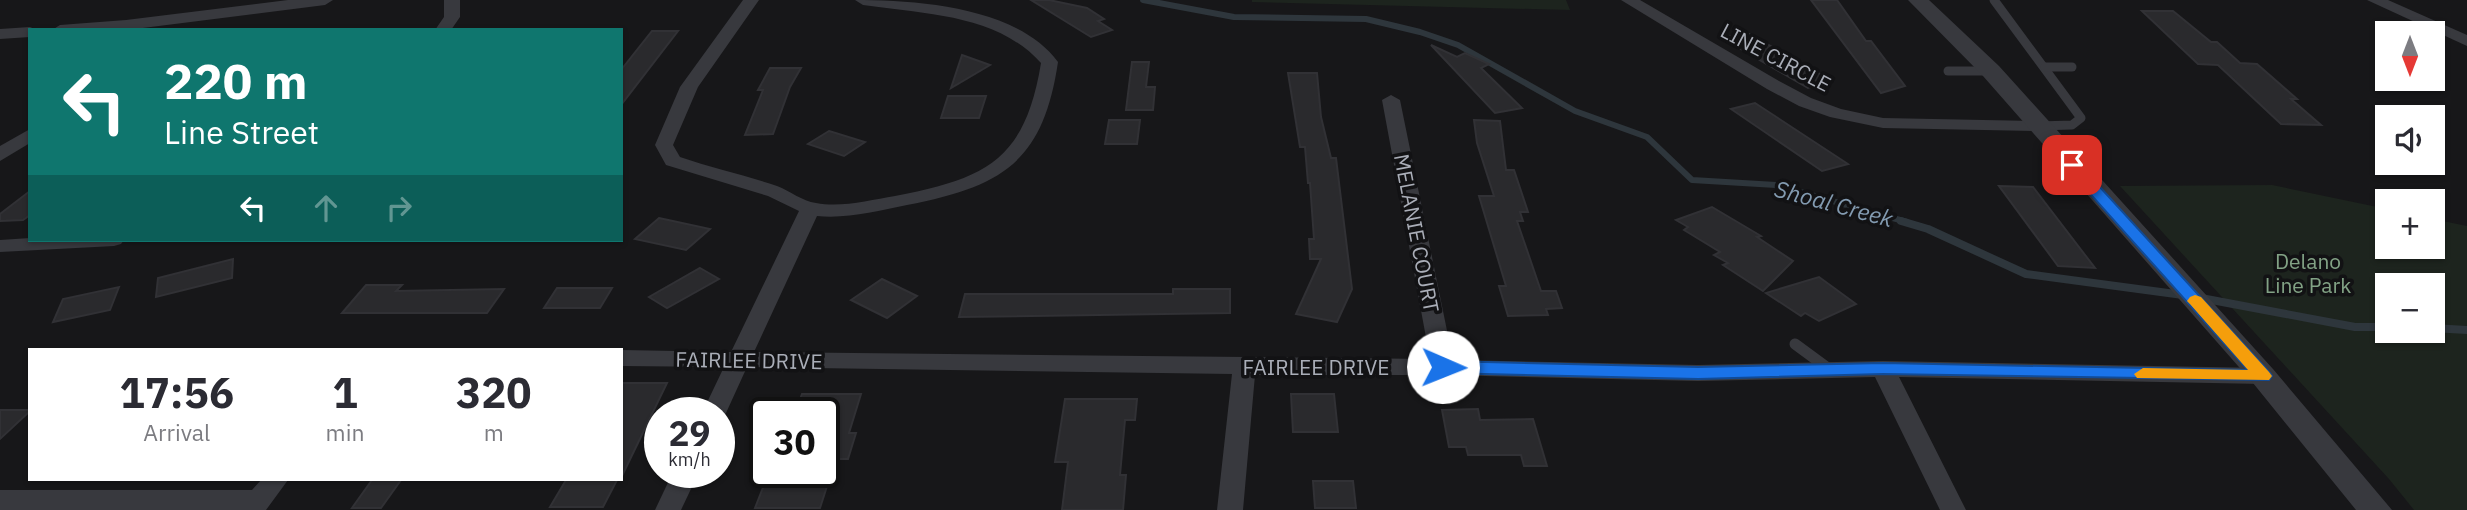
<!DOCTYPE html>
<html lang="en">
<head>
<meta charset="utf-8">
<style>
  :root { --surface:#fff; --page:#f2f2f3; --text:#2b2b33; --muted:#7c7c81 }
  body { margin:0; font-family:"IBM Plex Sans",sans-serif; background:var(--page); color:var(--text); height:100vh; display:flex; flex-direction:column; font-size:26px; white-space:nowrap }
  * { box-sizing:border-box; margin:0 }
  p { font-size:23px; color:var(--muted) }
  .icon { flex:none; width:38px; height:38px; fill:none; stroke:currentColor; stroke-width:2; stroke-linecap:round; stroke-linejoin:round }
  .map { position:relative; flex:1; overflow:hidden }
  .side { position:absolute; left:28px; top:348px; width:595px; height:133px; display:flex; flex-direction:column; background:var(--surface); border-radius:0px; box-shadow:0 2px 5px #0004 }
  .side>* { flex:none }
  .hud { position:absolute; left:28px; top:28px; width:595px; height:214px; border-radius:0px; box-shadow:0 2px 5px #0004; background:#0f766e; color:#fff; overflow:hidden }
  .needle { width:46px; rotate:180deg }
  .buttons { position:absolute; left:2375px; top:21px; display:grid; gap:14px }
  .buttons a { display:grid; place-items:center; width:70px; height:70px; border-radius:0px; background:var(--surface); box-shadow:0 2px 5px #0004; font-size:35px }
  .speed { position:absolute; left:644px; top:397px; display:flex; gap:14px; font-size:35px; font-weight:700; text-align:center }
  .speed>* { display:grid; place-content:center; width:91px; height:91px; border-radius:50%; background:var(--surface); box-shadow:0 2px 5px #0004; line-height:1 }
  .speed small { font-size:18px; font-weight:400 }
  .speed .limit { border:4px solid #111; border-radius:10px; background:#fff; color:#111 }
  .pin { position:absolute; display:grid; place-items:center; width:60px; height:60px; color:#fff; margin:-30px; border-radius:14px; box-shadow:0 4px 10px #0006 }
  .me { position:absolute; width:77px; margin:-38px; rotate:91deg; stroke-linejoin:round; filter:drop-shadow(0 0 5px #0008) }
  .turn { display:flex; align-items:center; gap:24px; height:147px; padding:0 21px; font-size:32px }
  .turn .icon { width:91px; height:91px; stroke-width:2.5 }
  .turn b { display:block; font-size:49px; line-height:60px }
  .lanes { display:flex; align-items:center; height:66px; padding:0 21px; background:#0003; justify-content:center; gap:35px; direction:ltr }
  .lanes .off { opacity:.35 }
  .eta { display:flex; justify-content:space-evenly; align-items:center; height:119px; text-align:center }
  .eta b { font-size:42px; font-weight:700; line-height:49px }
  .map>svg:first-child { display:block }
</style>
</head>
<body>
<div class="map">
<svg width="2467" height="510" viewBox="0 0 2467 510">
  <rect width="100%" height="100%" fill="#171719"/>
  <!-- green -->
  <g fill="#1d241e" fill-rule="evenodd">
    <path d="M1252 0H1566L1570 10 1252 2Z"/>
    <path d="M2272 185 2387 209V247H2432L2433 219 2467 226V510H2414L2389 479 2120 186ZM2387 285H2432V331H2387Z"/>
  </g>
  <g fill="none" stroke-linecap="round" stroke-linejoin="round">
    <!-- stream-far1 -->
    <path stroke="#2e363c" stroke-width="6" d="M1143 0 1234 17 1366 19 1420 32 1458 45 1575 111 1647 137 1692 180 1776 185 1907 222"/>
    <!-- stream -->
    <g stroke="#2e363c" stroke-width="8">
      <path d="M1901 221 1928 229 2026 274 2183 295"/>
      <path d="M2201 298 2355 327H2387"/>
      <path d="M2432 328 2467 330"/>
    </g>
  </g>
  <!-- building -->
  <g fill="#2a2a2d" stroke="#313135" stroke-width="2">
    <path d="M1031 0H1049L1087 8 1104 19 1098 21 1112 30 1091 37Z"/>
    <path d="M1811 0H1837L1866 41H1871L1905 86 1881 93Z"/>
    <path d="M2142 11H2173L2211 42H2217L2240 63 2257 64 2297 99H2291L2321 125 2281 124 2218 65 2198 64Z"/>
    <path d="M652 31H678L621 105V70Z"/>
    <path d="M1746 32 1832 81 1808 88 1722 38Z"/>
    <path d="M1431 45 1457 57 1465 53 1489 64 1481 68 1522 108 1495 113Z"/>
    <path d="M962 55 990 65 951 88Z"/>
    <path d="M1132 62H1149L1146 87H1155L1153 110H1126Z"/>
    <path d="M770 68H801L790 87 773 134 745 135 763 90H758Z"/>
    <path d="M1288 73H1317L1321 117 1331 158H1336L1352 289 1337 322 1296 314 1321 259H1310L1309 239H1314L1310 183H1308L1305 147H1300Z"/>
    <path d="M948 96H986L979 118H941Z"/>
    <path d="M1755 103 1848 164 1822 171 1731 109Z"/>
    <path d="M1109 120H1140L1137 144H1105Z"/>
    <path d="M1474 120 1500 121 1506 170H1514L1528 212H1520L1523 221H1517L1541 291H1556L1562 308 1546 309 1548 315 1508 316 1499 286H1506L1479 196H1494L1477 143Z"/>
    <path d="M829 131 865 142 844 156 808 144Z"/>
    <path d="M1999 186 2033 187 2095 268 2058 266Z"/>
    <path d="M30 191V215L23 220 0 221V214Z"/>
    <path d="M1712 207 1761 236 1757 237 1793 261 1763 291 1723 265 1728 263 1714 255 1720 252 1684 230 1688 227 1676 220Z"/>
    <path d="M659 218 710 229 686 250 635 239Z"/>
    <path d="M233 259 232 278 156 297 158 278Z"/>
    <path d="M700 268 719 279 667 308 649 297Z"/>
    <path d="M1819 277 1856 304 1819 321 1805 313 1801 316 1766 293Z"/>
    <path d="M882 279 917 296 887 318 851 300Z"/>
    <path d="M366 285H402L396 291 504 289 487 313H342Z"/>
    <path d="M119 287 110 310 53 322 63 299Z"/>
    <path d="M557 288H612L600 308H544Z"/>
    <path d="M1173 289H1230V313L959 317 965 294H1173Z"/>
    <path d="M621 383H667L621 478Z"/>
    <path d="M802 394H861L849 433H856L848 459H824V413H795Z"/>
    <path d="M1291 394H1334L1338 432H1293Z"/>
    <path d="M1065 399H1137L1135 420H1125L1120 475H1126L1123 510H1062L1068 462H1055Z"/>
    <path d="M1478 409 1480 420 1533 419 1547 466H1524L1521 455H1468L1466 447H1449L1442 410Z"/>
    <path d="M0 410H30V411L0 439Z"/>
    <path d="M372 480H401L381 508H352Z"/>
    <path d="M566 480H617L603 507H550Z"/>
    <path d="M766 480H829L820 508H755Z"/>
    <path d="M1313 481H1353L1356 508H1315Z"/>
  </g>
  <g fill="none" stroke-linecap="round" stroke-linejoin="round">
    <!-- service-far1 -->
    <g stroke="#38393e" stroke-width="9">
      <path d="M1994 0 2081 118 2072 125 2039 126"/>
      <path d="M2045 67H2072"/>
      <path d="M1948 71H1991"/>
    </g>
    <!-- service -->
    <path stroke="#38393e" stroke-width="11" d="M1795 344 1829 369"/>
    <!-- minor -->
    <g fill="#38393e" fill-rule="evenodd">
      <path d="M288 0H333L325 5 127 30H52L60 25 126 20Z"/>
      <path d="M444 0H460V17L451 30H435L444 17Z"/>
      <path d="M743 0H759L698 87 673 145 680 157C712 168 745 175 777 186 790 191 802 201 816 203 841 208 870 200 895 196 987 178 1025 160 1041 63 997 14 924 14 863 5L855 0C918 0 1018 7 1058 62 1043 163 1002 186 907 205 877 211 847 219 817 216L754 352 1430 359 1382 100 1391 95 1400 100 1453 360 1698 365 1883 361 2263 368 2271 371 2275 376 2271 381 2263 384 1899 377 1966 510H1940L1875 377 1698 381 1443 375H1255L1243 510H1217L1232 374 747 367 726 413 719 420V413H702L724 367 621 366V350L731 352 799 211 768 196 666 165 655 145 680 87Z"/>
      <path d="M1621 0H1640L1779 81 1811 98 1841 109 1883 118 2037 121 2046 126 2037 131 1883 128 1830 117 1799 106 1767 89Z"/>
      <path d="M2367 0H2388L2467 35V46Z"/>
      <path d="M30 27 37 30H30V37L0 39V29Z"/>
      <path d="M30 129V143L0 161V146Z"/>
      <path d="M30 238V240H124L121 244 114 246 0 252V240Z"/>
      <path d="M673 472H699L681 510H655Z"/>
      <path d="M261 480H288L266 510H0V490H252Z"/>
    </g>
    <!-- tertiary -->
    <path fill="#38393e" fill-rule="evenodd" d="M1908 0H1929L1999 66 2273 369 2392 510H2356L2253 383 1983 76Z"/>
  </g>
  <!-- route -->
  <path fill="#1a73e8" stroke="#114b97" stroke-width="2" d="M2072 161 2077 162 2269 372 2272 376 2269 380 1883 374 1698 379 1443 373 1434 367 1443 361 1698 367 1883 363 2248 370 2067 168 2065 165 2067 162Z"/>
  <!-- slow -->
  <path fill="#f59e0b" d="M2195 295 2201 297 2269 372 2272 376 2269 380 2137 378 2134 374 2143 368 2248 370 2190 304 2187 301 2190 297Z"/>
  <g text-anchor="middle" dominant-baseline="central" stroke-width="7" stroke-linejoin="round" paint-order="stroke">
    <!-- street labels -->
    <g font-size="21" fill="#aaaeb8" stroke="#121214">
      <text transform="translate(1776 57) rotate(28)">LINE CIRCLE</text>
      <text transform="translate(1417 233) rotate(79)">MELANIE COURT</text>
      <text transform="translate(749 360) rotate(1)">FAIRLEE DRIVE</text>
      <text x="1316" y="367">FAIRLEE DRIVE</text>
    </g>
    <!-- park labels -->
    <g font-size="21" fill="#82a285" stroke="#121214">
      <text x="2308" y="261">Delano<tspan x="2308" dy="24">Line Park</tspan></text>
    </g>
    <!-- water labels -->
    <g font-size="23" font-style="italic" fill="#839bb1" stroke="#121214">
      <text transform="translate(1834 203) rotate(15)">Shoal Creek</text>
    </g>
  </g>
</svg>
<div class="buttons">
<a><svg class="needle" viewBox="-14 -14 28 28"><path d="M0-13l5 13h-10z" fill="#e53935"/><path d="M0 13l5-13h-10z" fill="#7c7c81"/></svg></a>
<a><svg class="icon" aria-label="sound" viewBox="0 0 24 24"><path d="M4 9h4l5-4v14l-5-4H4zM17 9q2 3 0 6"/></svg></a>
<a>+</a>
<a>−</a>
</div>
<div class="speed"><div>29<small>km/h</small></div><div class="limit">30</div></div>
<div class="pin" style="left:2072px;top:165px;background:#d93025"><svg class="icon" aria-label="arrive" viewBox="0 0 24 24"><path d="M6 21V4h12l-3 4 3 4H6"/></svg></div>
<svg class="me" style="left:1443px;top:367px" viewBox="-20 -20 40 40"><circle r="19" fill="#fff"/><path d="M0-13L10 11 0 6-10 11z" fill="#1a73e8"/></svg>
<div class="hud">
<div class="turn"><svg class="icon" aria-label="left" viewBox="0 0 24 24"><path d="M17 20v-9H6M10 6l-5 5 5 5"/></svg><div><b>220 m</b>Line Street</div></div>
<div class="lanes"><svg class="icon" aria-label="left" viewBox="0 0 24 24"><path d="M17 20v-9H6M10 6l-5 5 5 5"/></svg><svg class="icon off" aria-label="ahead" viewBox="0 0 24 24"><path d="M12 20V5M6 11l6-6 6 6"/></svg><svg class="icon off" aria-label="right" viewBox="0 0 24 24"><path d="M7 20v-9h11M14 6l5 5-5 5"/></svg></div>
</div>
<section class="side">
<div class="eta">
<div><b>17:56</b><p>Arrival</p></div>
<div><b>1</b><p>min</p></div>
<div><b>320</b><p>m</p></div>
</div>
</section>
</div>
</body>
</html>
